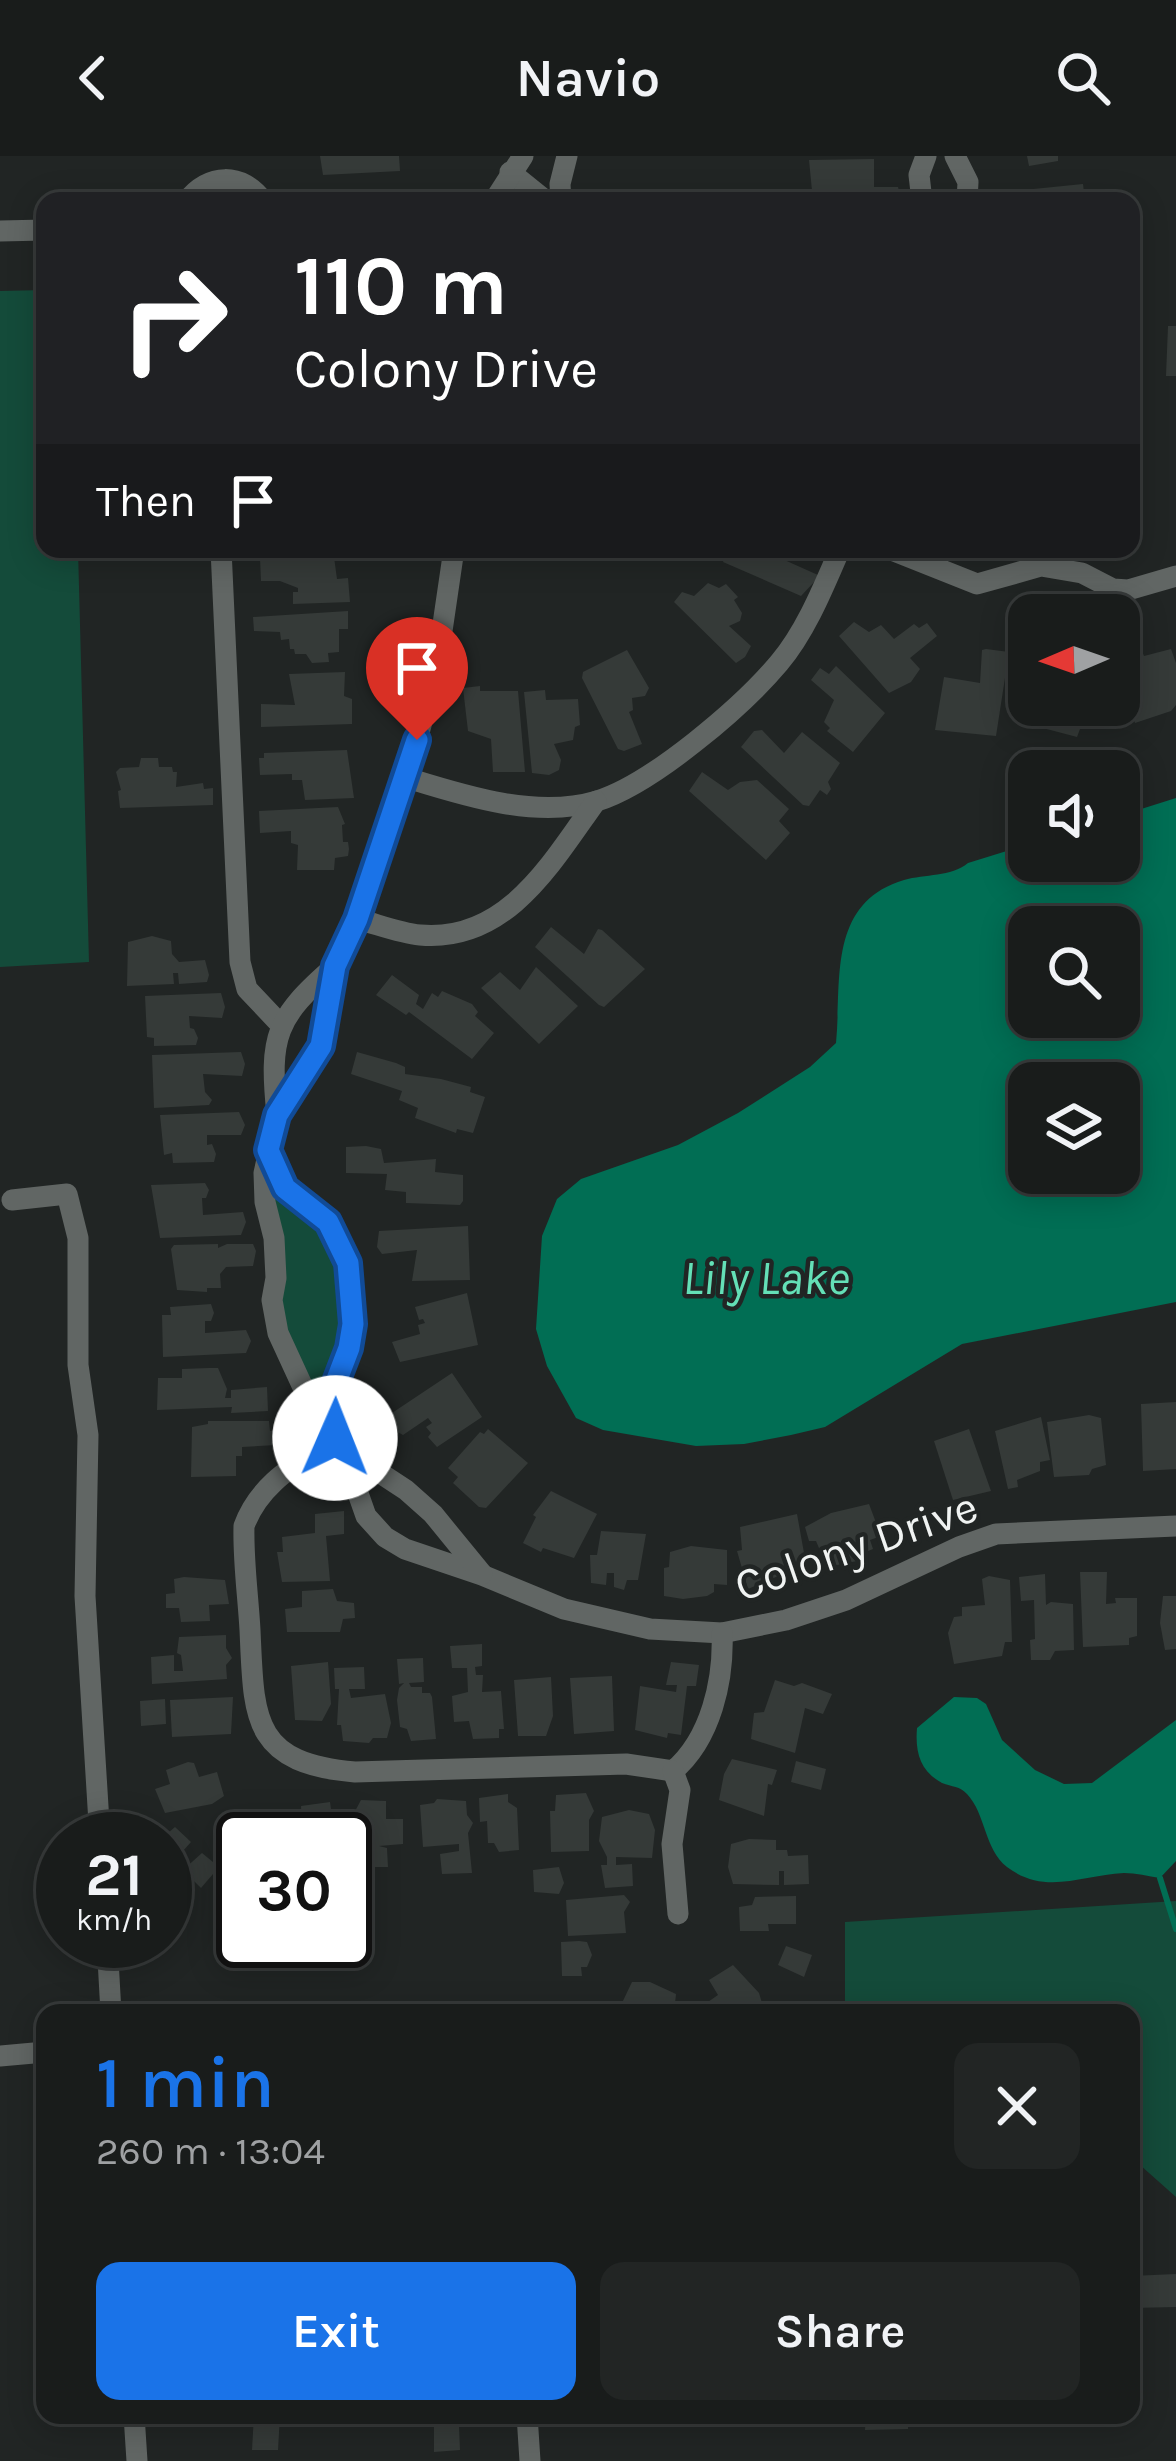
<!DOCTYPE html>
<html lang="en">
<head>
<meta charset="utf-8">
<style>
  :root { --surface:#191c1b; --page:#222524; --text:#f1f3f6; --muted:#9fa1a3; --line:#373a3a; --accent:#1a73e8 }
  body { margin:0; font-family:Karla,sans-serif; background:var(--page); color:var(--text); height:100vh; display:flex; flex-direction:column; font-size:45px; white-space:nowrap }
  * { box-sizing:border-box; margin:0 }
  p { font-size:39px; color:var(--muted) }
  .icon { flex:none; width:66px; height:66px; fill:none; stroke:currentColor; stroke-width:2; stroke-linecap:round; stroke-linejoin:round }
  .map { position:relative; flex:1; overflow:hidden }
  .side { position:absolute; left:36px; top:1848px; width:1104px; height:420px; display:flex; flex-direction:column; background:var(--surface); border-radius:24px; box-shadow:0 6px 30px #0003,0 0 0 3px var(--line) }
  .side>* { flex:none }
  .top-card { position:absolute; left:36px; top:36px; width:1104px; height:366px; border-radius:24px; box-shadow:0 6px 30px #0003,0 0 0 3px var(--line); background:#202124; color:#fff; overflow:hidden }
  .needle { width:78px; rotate:268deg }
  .buttons { position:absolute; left:1008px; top:438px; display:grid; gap:24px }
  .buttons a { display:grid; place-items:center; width:132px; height:132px; border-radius:24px; background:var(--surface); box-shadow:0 6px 30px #0003,0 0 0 3px var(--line); font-size:60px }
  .speed { position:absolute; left:36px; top:1656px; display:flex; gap:24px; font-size:60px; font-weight:700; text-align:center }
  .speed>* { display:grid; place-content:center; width:156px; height:156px; border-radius:50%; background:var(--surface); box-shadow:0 6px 30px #0003,0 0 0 3px var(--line); line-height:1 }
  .speed small { font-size:30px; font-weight:400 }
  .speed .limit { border:6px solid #111; border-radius:18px; background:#fff; color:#111 }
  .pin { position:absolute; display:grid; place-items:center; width:102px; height:102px; color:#fff; margin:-123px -51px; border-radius:50% 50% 50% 0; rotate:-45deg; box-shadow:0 0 12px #0007 }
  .pin .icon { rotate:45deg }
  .me { position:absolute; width:132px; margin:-66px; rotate:1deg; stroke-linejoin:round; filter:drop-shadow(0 0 9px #0008) }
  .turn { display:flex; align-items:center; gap:42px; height:252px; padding:0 60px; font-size:54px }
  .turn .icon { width:156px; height:156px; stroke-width:2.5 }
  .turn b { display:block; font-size:84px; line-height:102px }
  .then { display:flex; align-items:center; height:114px; padding:0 60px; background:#0003; gap:24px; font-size:45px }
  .round { display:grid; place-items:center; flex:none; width:126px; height:126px; border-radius:24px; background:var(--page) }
  .summary { display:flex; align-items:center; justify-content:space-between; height:204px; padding:0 60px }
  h1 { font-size:72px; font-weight:600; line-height:90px; color:var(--accent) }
  .action { display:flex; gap:24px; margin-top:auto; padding:24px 60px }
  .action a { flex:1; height:138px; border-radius:24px; background:var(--accent); color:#fff; font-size:48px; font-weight:600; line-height:138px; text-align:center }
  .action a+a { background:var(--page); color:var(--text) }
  header { display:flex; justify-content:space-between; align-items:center; height:156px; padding:0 60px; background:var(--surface); font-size:54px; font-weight:600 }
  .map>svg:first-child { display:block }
</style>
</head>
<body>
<header><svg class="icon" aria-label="back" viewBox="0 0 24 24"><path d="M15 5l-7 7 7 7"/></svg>Navio<svg class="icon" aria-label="search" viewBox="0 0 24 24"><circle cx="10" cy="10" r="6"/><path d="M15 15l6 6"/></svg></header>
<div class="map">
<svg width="1176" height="2305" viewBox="0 0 1176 2305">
  <rect width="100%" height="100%" fill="#212524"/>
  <!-- green -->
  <g fill="#144b3a">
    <path d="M45 134V393H78L89 806 0 811V135Z"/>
    <path d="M276 1034C324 1061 349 1106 348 1162 347 1185 333 1213 326 1236L313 1238 286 1178 270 1040Z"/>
    <path d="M1176 1745V2041L1131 2001V1857H845V1766Z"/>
  </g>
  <!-- water -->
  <g fill="#016e54" fill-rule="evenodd">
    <path d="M1176 642V1146L962 1188 825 1271 791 1279 744 1288 696 1290 603 1274 576 1262 547 1210 536 1173 542 1080 557 1043 581 1023 678 989 738 957 810 911 836 887C842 825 827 747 904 724 925 718 951 721 968 707L1029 688V705H1119V660ZM1029 771H1119V861H1029ZM1029 927H1119V1017H1029Z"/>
    <path d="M954 1541 977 1542 986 1548 1002 1584 1035 1614 1064 1628 1092 1627 1176 1564V1705L1160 1722C1148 1720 1136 1717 1124 1717 1082 1719 1045 1740 1007 1711 984 1693 986 1658 967 1638 960 1630 952 1631 942 1627 920 1615 915 1596 917 1572Z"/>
  </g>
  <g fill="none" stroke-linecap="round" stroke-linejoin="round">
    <!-- stream -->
    <path stroke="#016e54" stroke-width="6" d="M1160 1722 1176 1773"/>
  </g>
  <!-- building -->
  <g fill="#353a38">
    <path d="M320 0H399L400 15 323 19Z"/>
    <path d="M1027 0H1058V5L1029 10Z"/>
    <path d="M874 3V31H898L902 45H813L809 4Z"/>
    <path d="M1083 28 1085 45H994V37Z"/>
    <path d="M332 33V37L400 34V45H297L299 37Z"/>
    <path d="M1168 170H1176V220H1166Z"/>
    <path d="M728 393H778L783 396 780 402 818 419 816 424 801 440 723 406Z"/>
    <path d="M334 401 337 423 348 422 350 446 293 448V436H298V432L280 425H261L260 402Z"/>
    <path d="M708 427 719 432 726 428 738 441 734 444 742 457 740 465 729 470 751 490 745 501 736 507 674 446 682 436 694 440Z"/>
    <path d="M348 455V473H339V496L328 497 329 506 312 507 306 498H295L294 493H290L289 483 281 484 280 476 254 475 253 461Z"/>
    <path d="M854 466 869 476 881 469 894 483 914 468 919 472 927 467 937 480 910 502 920 513 911 526 889 537 839 480Z"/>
    <path d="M1134 475 1144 500 1171 493 1176 507V549L1171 555 1135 567 1119 518V482Z"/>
    <path d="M986 493 1009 496 996 580 935 574 944 521 980 527 982 494Z"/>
    <path d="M627 494 649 532 645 540 632 542 633 554 629 556 642 588 624 595 618 593 582 522 583 516Z"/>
    <path d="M836 510 885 557 853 596 827 575 830 572 824 566 834 544 811 524 820 512 829 518Z"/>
    <path d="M345 516 344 540 352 543V568L261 571V548L295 549 289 518Z"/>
    <path d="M480 530V535H518L525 616H493L491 583 468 575 463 532Z"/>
    <path d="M545 534 546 544 578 543 580 569 575 571 573 584 554 588 561 604 559 614 549 619 532 617 524 536Z"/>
    <path d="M1027 549H1089L1077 581 1020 566Z"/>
    <path d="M762 574 784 597 802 576 840 607 828 626 831 633 827 639 820 634 809 650 803 649 741 591 754 575Z"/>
    <path d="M347 594 354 642 305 644 302 624H292V618L260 619 259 602H264V597Z"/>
    <path d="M141 602H158L159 611H172L173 616H177L176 631 203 627 204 633 213 632V649L120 652 118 635 121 634 116 616 120 612 139 611Z"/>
    <path d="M702 616 728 634 740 626 757 624 789 653 779 665 790 677 766 704 689 635Z"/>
    <path d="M338 651 345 668 342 669 343 686H348L349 693 348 700 335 702 334 714H297L298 689 291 687V675L260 677 259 655Z"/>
    <path d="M551 771 584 798 598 773 602 774 645 813 604 851 599 849 535 791Z"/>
    <path d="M152 780 171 785 172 798 179 806 205 804 209 819 207 826 179 828 178 817H173L174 828 127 830 128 786Z"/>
    <path d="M536 811 578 850 539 888 481 832 500 816 520 834Z"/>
    <path d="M392 819 419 839 416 848 423 853 432 837 438 841 442 835 472 848 478 856 475 860 494 877 472 903 409 856 406 859 376 839Z"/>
    <path d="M221 837 225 851 222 862 189 860 190 872 194 873 198 882 196 889 154 890V882L147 881 145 840Z"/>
    <path d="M241 896 245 908 242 920 203 918 205 936 212 944 209 949 154 952 152 899Z"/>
    <path d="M357 896 396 907 405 911V918L441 923 471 931 470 936 485 941 473 977 457 973 456 977 415 962 418 952 399 944 402 935 351 918Z"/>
    <path d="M239 956 245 969 241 979H207V989L212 988 216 998 214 1006 173 1007 172 997 164 999 160 959Z"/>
    <path d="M366 990 381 993 384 1007 436 1003 435 1016 463 1019V1045L460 1049 406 1047V1036L385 1034 387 1018 346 1017V991Z"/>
    <path d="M205 1027 209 1034 206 1042H202L203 1059 243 1056 246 1066 241 1079 160 1082 151 1029Z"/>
    <path d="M468 1070 470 1124 412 1125 417 1094 382 1098 377 1091 379 1075Z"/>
    <path d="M218 1088V1092L227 1088H253L256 1095 253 1110 226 1111 220 1118 221 1132H207V1136L177 1134 171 1093 174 1089Z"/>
    <path d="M467 1137 478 1189 400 1206 392 1186 420 1178 418 1169 425 1167 423 1163 419 1164 415 1151Z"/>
    <path d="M211 1148 214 1157 211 1165H205V1177L246 1174 251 1185 246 1197 163 1201 162 1159H171L170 1151Z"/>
    <path d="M209 1212H218L227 1233 225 1242H231V1234L267 1231 268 1255 231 1257 232 1251 157 1254 158 1222H182V1213Z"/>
    <path d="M452 1217 482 1261 437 1291 428 1281 431 1277 426 1271 432 1267 428 1262 403 1279 394 1274 389 1259Z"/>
    <path d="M1176 1246V1313L1143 1315 1141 1248Z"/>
    <path d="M1089 1259 1101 1262 1106 1309 1092 1313 1089 1319 1054 1321 1047 1266Z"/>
    <path d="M1041 1261 1050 1304 1040 1306V1315L1017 1324 1018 1331 1008 1333 995 1275Z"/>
    <path d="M208 1265H269L270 1275 276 1274 280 1281 277 1289 242 1291V1300H236V1320L191 1321 192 1271 208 1268Z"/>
    <path d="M488 1273 528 1307 486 1352 479 1351 453 1327 458 1321 448 1312 480 1276 484 1278Z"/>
    <path d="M969 1273 991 1335 953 1344 934 1285Z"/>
    <path d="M551 1335 597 1358 574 1402 543 1392 541 1396 523 1387 536 1361 533 1359Z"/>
    <path d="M869 1348 881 1380 870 1384 873 1393 856 1400 857 1405 827 1411 816 1385H809L805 1371 831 1357Z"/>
    <path d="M344 1355V1378L326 1380 330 1425 282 1426 277 1396H283L282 1381 315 1377V1358Z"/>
    <path d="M797 1358 806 1408 748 1433 737 1395 742 1394 740 1371Z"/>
    <path d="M601 1375 646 1378 638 1424H627L624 1434 614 1431V1417H607L606 1429 591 1427 590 1399H597Z"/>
    <path d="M691 1390 727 1394V1429L714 1428V1436L707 1440 683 1443 664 1440V1412L669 1411 670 1396Z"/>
    <path d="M1080 1416H1107L1106 1448 1116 1447 1115 1442H1137V1480L1129 1482V1489L1083 1491Z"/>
    <path d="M1045 1418 1046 1449 1051 1446 1073 1448 1074 1494 1055 1495 1050 1504H1031L1030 1484 1035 1483 1034 1444 1021 1445 1019 1421Z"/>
    <path d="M989 1420 1010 1424 1012 1486H1005L1002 1500 954 1508 948 1477 954 1461 962 1460V1451L985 1449 982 1423Z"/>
    <path d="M184 1421 225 1424 229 1448 209 1449 210 1465 181 1466 179 1452H166V1438L175 1437 174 1423Z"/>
    <path d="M333 1433 337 1445 354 1447 355 1462 343 1463 340 1476H287L285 1453 302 1451V1435Z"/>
    <path d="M1163 1440H1176V1493L1165 1494 1160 1467Z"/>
    <path d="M226 1479V1492L232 1502 226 1509 227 1523 152 1528 151 1501 174 1499V1515H183L181 1499 177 1497 179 1481Z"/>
    <path d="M482 1488V1510L475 1511 476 1519H483L482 1536 501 1535 504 1573H499V1582L473 1583 469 1565 454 1566 452 1540 468 1536 467 1512H452L450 1490Z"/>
    <path d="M423 1502 424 1526 409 1527 411 1531H422V1537H430L432 1541 436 1583 411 1585 407 1573 400 1571 397 1544 399 1532 404 1527 399 1528 397 1503Z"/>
    <path d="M328 1506 331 1548 322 1565 295 1564 291 1510Z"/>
    <path d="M671 1506 699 1509 696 1530H687L681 1579 668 1577 667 1582 635 1574 640 1530 676 1536 677 1529H666Z"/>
    <path d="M364 1511 365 1533H349L351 1542 385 1538 391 1567 387 1582H373L369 1587 343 1585 341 1569H337L339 1533H335L334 1512Z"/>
    <path d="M612 1520 614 1575 574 1578 570 1522Z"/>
    <path d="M551 1521 553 1560 546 1580H518L514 1524Z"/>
    <path d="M775 1524 794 1530 802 1527 832 1538 823 1558 805 1552 795 1597 751 1583 754 1557 764 1556Z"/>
    <path d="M233 1541 231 1578 172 1581 170 1544Z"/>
    <path d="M165 1543 166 1568 141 1570 140 1545Z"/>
    <path d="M732 1603 777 1614 772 1629 768 1628 764 1660 719 1644 724 1618Z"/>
    <path d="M796 1605 826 1613 821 1634 791 1626Z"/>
    <path d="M188 1606 194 1607 199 1621 217 1616 224 1640 212 1648 165 1657 155 1633 170 1628 166 1614Z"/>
    <path d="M586 1637 594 1655 589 1664V1695L551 1696 550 1655H555L556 1639Z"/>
    <path d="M508 1638V1646L517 1652 519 1694 499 1696 494 1687H488L487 1665 480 1666 479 1642Z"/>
    <path d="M437 1643 466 1645 467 1659 473 1667 468 1677 472 1717 442 1718 440 1698 459 1695V1688L423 1691 420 1649 434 1647Z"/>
    <path d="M361 1644 386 1645V1663H403V1688L379 1690 387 1692 388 1711H371L369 1692H355L353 1659Z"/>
    <path d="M330 1646 331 1653 338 1658 340 1683H310L309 1673H302L301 1650Z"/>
    <path d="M629 1654 649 1658 655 1674 652 1702 616 1701V1709L632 1708 633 1730 605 1732 601 1709H607V1701L599 1685 602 1661Z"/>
    <path d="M251 1658 274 1663 269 1683H243V1705L233 1702 245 1660Z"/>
    <path d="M175 1671 191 1686 174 1705 165 1698V1683H161Z"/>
    <path d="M749 1683 776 1684V1694H787L788 1700 808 1699 809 1728 784 1729V1715H779V1729L733 1728 728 1711 731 1688Z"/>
    <path d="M202 1697 219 1711 201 1732 183 1714Z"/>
    <path d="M559 1711 564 1727 559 1738 534 1736 533 1714Z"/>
    <path d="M624 1739 630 1746 624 1756 626 1777 568 1780 566 1744Z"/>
    <path d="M796 1740V1768H768L769 1775H740L739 1751 752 1749 755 1741Z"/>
    <path d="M579 1785 587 1786 592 1799 587 1811H581L582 1820H562L561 1786Z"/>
    <path d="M786 1790 812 1799 804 1821 778 1809Z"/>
    <path d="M733 1809 759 1837 762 1847 745 1857H711L705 1848 718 1839 709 1824Z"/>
    <path d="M632 1826H650L676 1838 674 1857H623L621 1849Z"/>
    <path d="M1176 2118V2151L1131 2152V2120Z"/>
    <path d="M254 2259H280L278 2294H252Z"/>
    <path d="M434 2259H463V2268L459 2270 460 2294 434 2296Z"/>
    <path d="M866 2259H908V2273L865 2274Z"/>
  </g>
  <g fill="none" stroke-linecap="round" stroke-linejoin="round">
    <!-- minor -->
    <g stroke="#616664" stroke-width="21">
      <path d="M955 0 968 26 967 45"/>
      <path d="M510 16 546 45"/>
      <path d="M187 45C208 17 242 16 263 45"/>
      <path d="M494 45 523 0"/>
      <path d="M561 45 560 28 567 0"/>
      <path d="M922 45 919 19 926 0"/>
      <path d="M0 75 45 74"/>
      <path d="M221 393 240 806 247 833 281 869"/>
      <path d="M454 393 437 509 407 622 357 763 335 810 321 890 277 959 264 1017 265 1046 274 1082 276 1122 272 1144 278 1177 307 1240 328 1264 342 1292 366 1360 385 1381 405 1393 482 1419 564 1453 650 1473 722 1477 786 1464 846 1444 959 1391 996 1378 1176 1370"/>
      <path d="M889 393 977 428 1041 410 1082 417 1113 433 1128 434 1176 420"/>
      <path d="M407 622C465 640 536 663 597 645 652 628 742 551 779 507 806 475 824 430 840 393"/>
      <path d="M357 763C377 768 399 777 420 779 507 787 552 706 596 645"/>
      <path d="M277 959C269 880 275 862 335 810"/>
      <path d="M270 998C283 1041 305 1037 329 1067 353 1099 360 1155 349 1193 342 1218 331 1238 328 1264"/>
      <path d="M12 1044 67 1038 78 1082V1209L88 1279 85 1440 100 1683"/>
      <path d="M335 1282C299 1307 260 1326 244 1370 243 1404 248 1439 250 1474 254 1562 251 1607 355 1616L626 1608 673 1615C711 1583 724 1524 722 1477"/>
      <path d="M342 1292 406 1334 433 1358 482 1418"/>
      <path d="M673 1615 680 1634 672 1688 678 1758"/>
      <path d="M107 1785 111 1857"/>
      <path d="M0 1900 45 1896"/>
      <path d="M134 2259 137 2305"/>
      <path d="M527 2259 530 2305"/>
    </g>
  </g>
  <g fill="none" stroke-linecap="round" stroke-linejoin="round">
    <defs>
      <path id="route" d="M335 1282 328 1264 331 1239 349 1192 353 1168 348 1107 328 1066 285 1032 268 994 277 959 321 890 335 810 357 763 417 584"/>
    </defs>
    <!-- route casing -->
    <use href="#route" stroke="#114b97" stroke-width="30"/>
    <!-- route -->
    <use href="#route" stroke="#1a73e8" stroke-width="21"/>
  </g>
  <g text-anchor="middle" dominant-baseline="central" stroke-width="9" stroke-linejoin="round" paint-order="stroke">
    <!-- street labels -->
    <g font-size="45" fill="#f0f3f2" stroke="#212524">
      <text transform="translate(856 1390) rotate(-19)">Colony Drive</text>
    </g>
    <!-- water labels -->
    <g font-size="48" font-style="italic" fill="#64e0b7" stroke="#212524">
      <text x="766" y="1122">Lily Lake</text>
    </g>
  </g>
</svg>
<div class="buttons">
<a><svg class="needle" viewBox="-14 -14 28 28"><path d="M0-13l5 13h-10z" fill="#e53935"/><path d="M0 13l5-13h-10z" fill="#9fa1a3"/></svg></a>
<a><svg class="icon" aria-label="sound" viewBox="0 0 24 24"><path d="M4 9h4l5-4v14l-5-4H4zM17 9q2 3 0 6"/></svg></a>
<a><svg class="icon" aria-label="search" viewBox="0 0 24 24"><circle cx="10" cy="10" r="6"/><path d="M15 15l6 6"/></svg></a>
<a><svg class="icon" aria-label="layers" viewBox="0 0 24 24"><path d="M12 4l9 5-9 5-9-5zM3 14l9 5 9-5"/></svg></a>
</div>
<div class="speed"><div>21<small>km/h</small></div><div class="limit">30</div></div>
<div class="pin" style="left:417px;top:584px;background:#d93025"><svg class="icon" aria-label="arrive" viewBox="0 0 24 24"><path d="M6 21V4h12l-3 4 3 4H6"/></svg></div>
<svg class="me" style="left:335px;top:1282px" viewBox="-20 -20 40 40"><circle r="19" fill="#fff"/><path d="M0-13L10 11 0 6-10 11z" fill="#1a73e8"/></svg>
<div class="top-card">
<div class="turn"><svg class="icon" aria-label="right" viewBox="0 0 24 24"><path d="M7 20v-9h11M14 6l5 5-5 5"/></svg><div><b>110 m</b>Colony Drive</div></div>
<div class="then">Then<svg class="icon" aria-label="arrive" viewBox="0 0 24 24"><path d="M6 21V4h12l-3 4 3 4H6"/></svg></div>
</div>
<section class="side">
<div class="summary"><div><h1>1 min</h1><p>260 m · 13:04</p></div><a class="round"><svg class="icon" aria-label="close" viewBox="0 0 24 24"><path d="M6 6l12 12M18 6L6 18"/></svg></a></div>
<div class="action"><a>Exit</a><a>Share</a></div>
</section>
</div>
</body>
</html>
